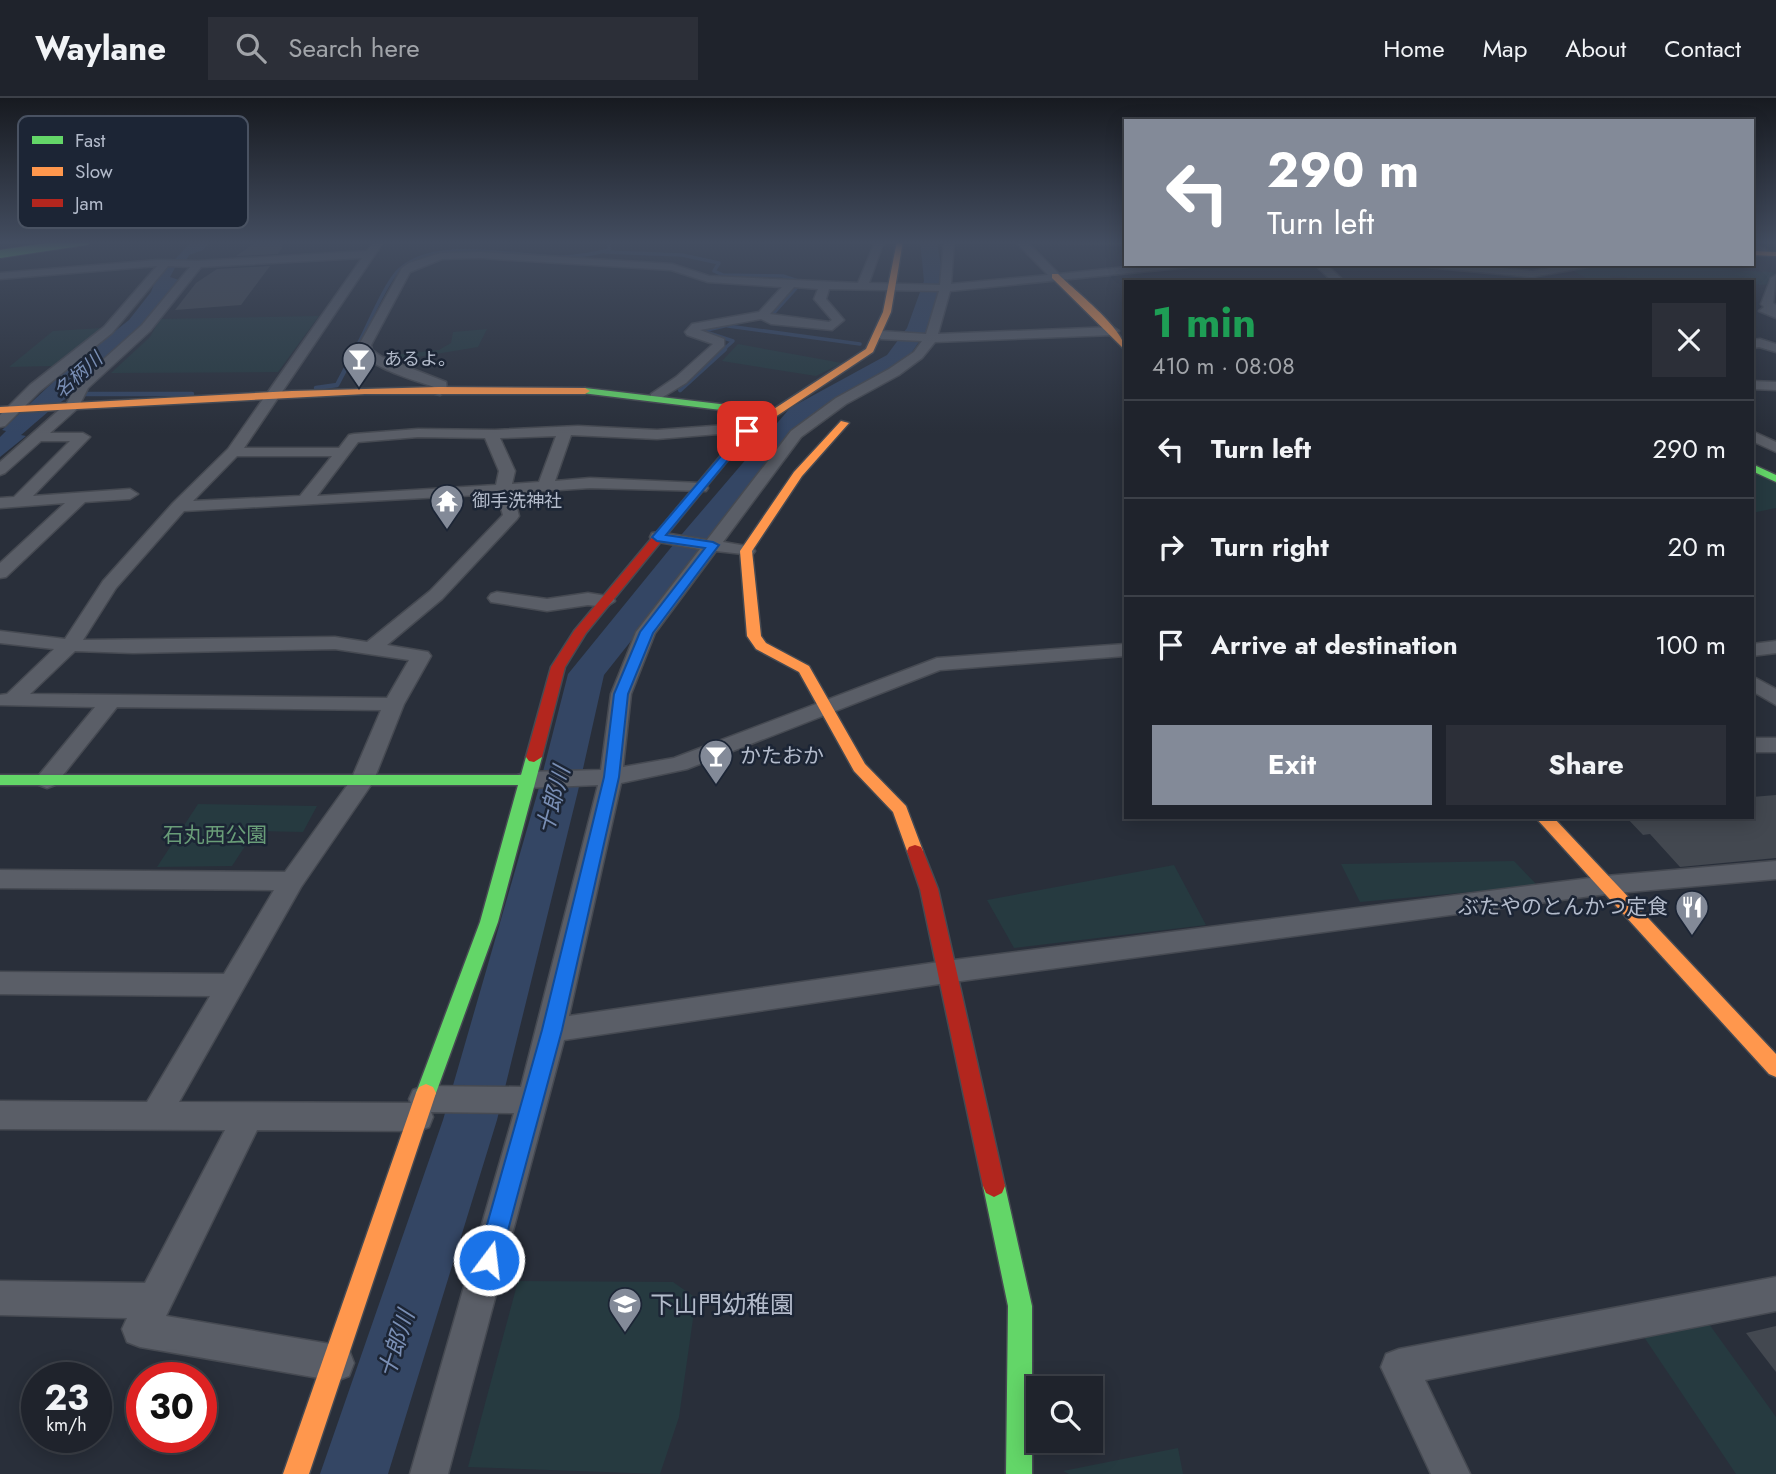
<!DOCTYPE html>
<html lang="en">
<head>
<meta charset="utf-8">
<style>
  :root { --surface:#1f232c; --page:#2c2f38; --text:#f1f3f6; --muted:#a1a4a9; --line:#3c4048; --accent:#838a98 }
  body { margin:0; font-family:Jost,"Noto Sans JP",sans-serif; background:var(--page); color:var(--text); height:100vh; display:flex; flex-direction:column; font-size:26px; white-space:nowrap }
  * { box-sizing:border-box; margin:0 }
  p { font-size:23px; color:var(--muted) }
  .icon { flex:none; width:38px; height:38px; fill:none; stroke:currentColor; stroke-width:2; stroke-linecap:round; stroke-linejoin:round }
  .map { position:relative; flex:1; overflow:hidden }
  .drawer { position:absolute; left:1124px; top:182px; width:630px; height:539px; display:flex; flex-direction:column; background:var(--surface); border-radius:0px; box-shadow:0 4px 18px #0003,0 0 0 2px var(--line) }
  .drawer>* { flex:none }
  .banner { position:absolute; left:1124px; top:21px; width:630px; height:147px; border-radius:0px; box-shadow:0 4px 18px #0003,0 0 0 2px var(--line); background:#838a98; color:#fff; overflow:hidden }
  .controls { position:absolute; left:1026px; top:1278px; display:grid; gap:14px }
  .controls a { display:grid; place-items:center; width:77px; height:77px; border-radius:0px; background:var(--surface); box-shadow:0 4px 18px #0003,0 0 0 2px var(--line); font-size:35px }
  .speed { position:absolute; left:21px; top:1264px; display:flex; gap:14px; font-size:35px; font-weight:700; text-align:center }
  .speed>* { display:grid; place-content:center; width:91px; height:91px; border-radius:50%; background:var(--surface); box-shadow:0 4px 18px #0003,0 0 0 2px var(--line); line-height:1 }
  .speed small { font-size:18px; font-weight:400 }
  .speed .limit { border:10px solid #d22; background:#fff; color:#111 }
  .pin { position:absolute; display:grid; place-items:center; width:60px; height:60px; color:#fff; margin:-30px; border-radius:14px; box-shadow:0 4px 10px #0006 }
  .me { position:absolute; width:77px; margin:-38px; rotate:15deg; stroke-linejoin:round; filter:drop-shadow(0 0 5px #0008) }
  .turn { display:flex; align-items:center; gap:24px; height:147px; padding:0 28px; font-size:32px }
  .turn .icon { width:91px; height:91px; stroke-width:2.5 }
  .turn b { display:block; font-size:49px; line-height:60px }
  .round { display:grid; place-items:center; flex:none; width:74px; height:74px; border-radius:0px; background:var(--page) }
  .summary { display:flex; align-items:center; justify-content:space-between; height:119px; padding:0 28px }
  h1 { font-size:42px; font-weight:700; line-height:52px; color:#1e9e55 }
  .action { display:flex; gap:14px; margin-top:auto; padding:14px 28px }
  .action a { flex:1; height:80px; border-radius:0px; background:var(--accent); color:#fff; font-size:28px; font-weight:700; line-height:80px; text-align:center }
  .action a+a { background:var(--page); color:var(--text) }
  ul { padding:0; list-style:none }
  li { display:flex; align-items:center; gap:21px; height:98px; padding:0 28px; border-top:2px solid var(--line) }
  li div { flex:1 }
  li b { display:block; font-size:26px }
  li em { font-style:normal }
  header { display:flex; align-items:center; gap:42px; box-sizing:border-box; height:98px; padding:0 35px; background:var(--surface); border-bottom:2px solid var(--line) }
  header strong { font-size:33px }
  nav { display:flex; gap:38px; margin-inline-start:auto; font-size:24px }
  .search { width:490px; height:63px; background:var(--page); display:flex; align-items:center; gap:18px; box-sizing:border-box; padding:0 24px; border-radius:0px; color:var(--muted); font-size:26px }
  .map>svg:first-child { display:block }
</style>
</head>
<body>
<header>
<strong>Waylane</strong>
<div class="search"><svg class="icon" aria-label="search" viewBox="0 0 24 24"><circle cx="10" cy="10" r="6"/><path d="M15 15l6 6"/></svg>Search here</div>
<nav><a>Home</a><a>Map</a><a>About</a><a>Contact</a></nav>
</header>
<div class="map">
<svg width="1776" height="1376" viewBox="0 0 1776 1376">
  <rect width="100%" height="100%" fill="#292f3a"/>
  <!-- green -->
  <g fill="#263a40">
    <path d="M1604 166H1701L1725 172 1772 174 1776 176V180L1765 187 1752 186V184H1632L1626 179 1610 178 1615 184H1592L1574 173Z"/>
    <path d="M319 218 278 274 111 275 150 239 160 221Z"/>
    <path d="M102 230 52 268 9 269 53 233Z"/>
    <path d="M487 231 478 249 400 262 395 257 439 252 451 245 453 234Z"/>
    <path d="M738 246 842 265 816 278 722 263Z"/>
    <path d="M1752 374 1776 385V410L1752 415Z"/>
    <path d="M198 706 317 708 303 734 255 733 232 768 157 769Z"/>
    <path d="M1514 763 1538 788 1360 804 1341 766Z"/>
    <path d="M1174 767 1206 827 1014 850 987 802Z"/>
    <path d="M518 1183 673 1184 696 1200 679 1319 660 1376 468 1369Z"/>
    <path d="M1709 1226 1776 1319V1376H1736L1644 1239Z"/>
    <path d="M1178 1350 1183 1376H1069L1063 1373Z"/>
  </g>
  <!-- water -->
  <path fill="#344664" d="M192 143H211L203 152 189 157 185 165 176 168 170 179 179 182 144 228 75 289 70 299C62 300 30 330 21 337L26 338 0 359V339L6 333 2 332 66 272 129 222 151 194 155 183Z"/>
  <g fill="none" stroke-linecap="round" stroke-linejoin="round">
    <!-- stream-far1 -->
    <g stroke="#344664" stroke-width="3.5">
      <path d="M605 154 682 157 719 165 714 173 723 177 783 178 801 184"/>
      <path d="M771 218 797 189"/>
      <path d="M728 228 860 246"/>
      <path d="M355 252C366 233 385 185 399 172 436 138 515 159 561 159 578 159 593 156 609 152V143"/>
      <path d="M723 252 733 243 703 233 733 226"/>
    </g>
    <!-- stream -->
    <g stroke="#344664" stroke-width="4.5">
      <path d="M316 290 337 287 356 251"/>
      <path d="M680 292 725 251"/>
      <path d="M78 296H192"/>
    </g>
    <!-- river -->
    <path fill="#344664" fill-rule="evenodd" d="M920 143 937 145 944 183 928 231 903 267 808 320 604 577 578 693 497 1022 388 1376H320L443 1022 538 693 568 576 682 436 790 310 887 257 907 230 924 183Z"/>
  </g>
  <!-- building -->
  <g fill="#434850">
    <path d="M258 143H286L278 156 236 158Z"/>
    <path d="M270 168 241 207 175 212 196 185 217 171Z"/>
    <path d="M1776 697V760L1680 769 1650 736 1643 737 1626 719H1752V699Z"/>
    <path d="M1776 1228V1274L1746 1235Z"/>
  </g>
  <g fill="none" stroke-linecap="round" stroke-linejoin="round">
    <defs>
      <g id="street">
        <path d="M374 143H384L244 350H339L349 337 354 336 418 331 495 332 578 328 657 332 727 327 747 329 754 333 747 337 718 336 657 341 571 337 555 383 590 380 700 385 706 387 708 390 706 393 590 390 513 395 519 418 517 421 442 501 387 547 428 554 431 558 404 606 373 684 301 789 179 1004 411 1005 409 1001 413 992 424 988 521 989 598 687 526 690 518 687 515 682 518 677 526 674 601 672 611 596 636 534 700 451 652 443 650 439 652 435 658 434 707 442 791 333 836 300 889 271 914 254 922 243 881 241 875 237 881 233 926 236 939 193 829 191 826 201 844 222 832 232 771 226 761 221 700 232 724 241V248L686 285 656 303 651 302V296L676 279 713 246 687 237 685 234 692 226 759 214 782 189 708 184 671 172 480 160 442 161 410 174 371 247 372 252 382 259 446 284 447 293 440 297 435 296 434 289C415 282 361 268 359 247L402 170 409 165 441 155 480 154 672 166 709 178 858 185 875 144 884 143 869 185 940 187 944 143H954L951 186 1048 177 1015 143H1026L1059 176 1154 166H1194L1189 169 950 193 938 236 1113 229 1119 233 1113 237 935 244 922 260 899 277 846 306 801 339 723 444 752 449 755 453 752 457 716 453 655 535 631 596 623 669 674 660 937 560 1125 546V558L940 572 687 671 621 685 569 918 946 863 1606 778 1776 763V781L1606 796 946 885 564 942 448 1376H410L514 1015 431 1014 433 1019 429 1029 418 1033 257 1032 166 1218 336 1247 349 1252 354 1265 349 1278 336 1283 140 1249 127 1244 122 1231 127 1220 0 1217V1183L145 1185 225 1032 0 1031V1003L147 1004 210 898 0 896V874L224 876 274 792 0 790V772L285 774 351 682 381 612 117 609 55 687 47 690 39 687 36 682 39 677 95 609 0 607V597L7 596 54 551 0 545V533L65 541 103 483 173 405 228 351 362 160 201 169 150 233 88 290 78 310 50 335H83L90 339 33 398 130 391 138 396 130 401 85 404 6 479 0 480V465L65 405 0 410V400L14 399 70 343H41L5 375 0 377V364L67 305 77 285 142 227 190 169 168 168 112 235 40 293 5 328 0 329V317L30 287 104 229 157 168 0 181V175L158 162 198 163 367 153ZM794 189 818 191 814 201 832 222 829 224 770 216ZM556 338 539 384 512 386 515 373 500 340ZM418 339 485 340 499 373 496 387 317 398 358 344ZM237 358H332L300 398 193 403ZM497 396 503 417 430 493 367 544 335 539 83 542 116 490 184 413ZM335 551 409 562 387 600 30 596 75 553 133 555Z"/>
        <path d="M1752 144 1767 152V156H1759L1752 151Z"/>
        <path d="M1314 166H1326L1345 184H1333Z"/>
        <path d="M1422 166H1463L1532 173 1576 166H1604L1532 179 1427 169Z"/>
        <path d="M1776 177 1773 205 1776 207V220L1759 213 1764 209 1761 206 1771 180Z"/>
        <path d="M1760 241 1776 246V254L1759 249 1752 250V242Z"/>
        <path d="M1752 283 1776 284V292L1752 291Z"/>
        <path d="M1752 333 1776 344V354L1752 343Z"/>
        <path d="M497 494 547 501 588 495 613 499 615 503 606 509 588 507 547 513 491 504 488 500 491 496Z"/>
        <path d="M1776 543V555L1752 558V546Z"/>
        <path d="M1752 578 1776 591V607L1752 593Z"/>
        <rect x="1752" y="640" width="24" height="14"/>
        <path d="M1776 1179V1213L1425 1282 1470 1376H1431L1381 1269 1386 1256 1399 1251Z"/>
      </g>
      <g id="fast">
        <path d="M1036 143H1125V146L1039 145Z"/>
        <path d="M585 290 770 312 775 315 770 318 582 295 580 293Z"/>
        <path d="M1752 366 1776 377V384L1752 373Z"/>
        <path d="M534 654 542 659 498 824 436 995 433 1001 426 1004 419 1001 416 995 480 824 518 687H0V677H521L526 659Z"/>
        <path d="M994 1077 1002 1081 1005 1088 1032 1208V1376H1006L1008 1208 983 1088 986 1081Z"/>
      </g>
      <g id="slow">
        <path d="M897 143H903L891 214 873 254 751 335 736 353H728L727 351 743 331 866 251 883 214Z"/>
        <path d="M1752 153 1776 154V158L1752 157Z"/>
        <path d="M1052 176H1058C1074 192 1125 231 1125 252L1052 180Z"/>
        <path d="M439 289 585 290 590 293 585 296H365L0 315V309L292 293Z"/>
        <path d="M841 323 849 325 802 378 752 453 761 538 766 545 809 568 865 666 906 708 923 753 921 757H909L907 753 893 714 854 673 799 574 756 551 747 538 740 453 794 374Z"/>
        <path d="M1535 719H1553L1776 956V979L1769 976Z"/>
        <path d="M426 986 433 989 436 995 309 1376H283L416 995 419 989Z"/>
      </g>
      <g id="jam">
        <path d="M728 349 737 351 586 535 565 569 542 659 534 664 529 663 526 659 551 569 574 533Z"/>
        <path d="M915 747 921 749 923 753 938 791 1005 1088 1002 1095 994 1099 986 1095 983 1088 920 791 907 753 909 749Z"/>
      </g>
    </defs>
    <!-- street casing -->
    <use href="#street" stroke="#464a52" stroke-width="3"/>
    <!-- fast casing -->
    <use href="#fast" stroke="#464a52" stroke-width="3"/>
    <!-- slow casing -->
    <use href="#slow" stroke="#464a52" stroke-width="3"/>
    <!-- jam casing -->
    <use href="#jam" stroke="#464a52" stroke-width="3"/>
    <!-- street -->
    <use href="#street" fill="#5a5e67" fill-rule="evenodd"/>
    <!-- fast -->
    <use href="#fast" fill="#63d668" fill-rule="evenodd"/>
    <!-- slow -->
    <use href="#slow" fill="#ff974d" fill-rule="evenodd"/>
    <!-- jam -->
    <use href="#jam" fill="#b3261e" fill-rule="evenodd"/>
    <defs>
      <path id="fast-bridge" d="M0 156 86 143"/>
    </defs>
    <!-- fast-bridge casing -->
    <use href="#fast-bridge" stroke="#464b55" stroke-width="10" stroke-linecap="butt"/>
    <!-- fast-bridge -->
    <use href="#fast-bridge" stroke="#63d668" stroke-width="8"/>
  </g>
  <!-- sky -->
  <linearGradient id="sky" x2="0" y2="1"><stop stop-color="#171a20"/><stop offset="0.43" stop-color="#434d60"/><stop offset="1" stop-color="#434d60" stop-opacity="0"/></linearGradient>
  <rect width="1776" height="336" fill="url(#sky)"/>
  <!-- route -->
  <path fill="#1a73e8" stroke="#114b97" stroke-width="2" d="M744 331 752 333 666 437 713 444 719 447 653 535 628 596 619 679 562 932 500 1162 497 1171 489 1174 480 1171 477 1162 542 932 604 679 614 596 640 534 705 450 657 443 652 439Z"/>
  <!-- icons -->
  <defs>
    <symbol id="bar-pin" viewBox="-11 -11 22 30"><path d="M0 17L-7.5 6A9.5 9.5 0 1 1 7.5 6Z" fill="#838a98" stroke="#1c2535"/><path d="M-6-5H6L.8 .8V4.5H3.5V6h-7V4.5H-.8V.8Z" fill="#fff"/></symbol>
    <symbol id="temple-pin" viewBox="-11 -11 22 30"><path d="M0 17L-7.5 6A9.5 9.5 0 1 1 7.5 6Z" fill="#838a98" stroke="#1c2535"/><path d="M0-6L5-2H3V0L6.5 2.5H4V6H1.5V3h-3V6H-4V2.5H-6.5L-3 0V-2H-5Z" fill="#fff"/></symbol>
    <symbol id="restaurant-pin" viewBox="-11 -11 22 30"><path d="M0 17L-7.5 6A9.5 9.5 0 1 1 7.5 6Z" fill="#838a98" stroke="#1c2535"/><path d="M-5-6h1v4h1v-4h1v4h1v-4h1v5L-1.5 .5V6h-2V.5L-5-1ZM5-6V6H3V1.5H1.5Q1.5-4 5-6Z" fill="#fff"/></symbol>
    <symbol id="school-pin" viewBox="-11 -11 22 30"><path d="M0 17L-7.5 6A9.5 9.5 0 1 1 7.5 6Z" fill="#838a98" stroke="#1c2535"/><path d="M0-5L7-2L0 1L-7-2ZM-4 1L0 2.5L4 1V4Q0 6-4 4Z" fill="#fff"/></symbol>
  </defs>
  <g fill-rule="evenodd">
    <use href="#bar-pin" x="340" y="242" width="38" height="52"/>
    <use href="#temple-pin" x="428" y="384" width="38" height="52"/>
    <use href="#bar-pin" x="697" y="639" width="38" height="52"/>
    <use href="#restaurant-pin" x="1673" y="790" width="38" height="52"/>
    <use href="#school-pin" x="606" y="1187" width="38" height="52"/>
  </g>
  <g text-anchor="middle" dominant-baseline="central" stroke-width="5" stroke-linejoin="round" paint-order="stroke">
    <!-- far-poi labels -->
    <g font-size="18" fill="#b3bbcb" stroke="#1c2535" text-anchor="start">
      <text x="384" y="261">あるよ。</text>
      <text x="472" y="403">御手洗神社</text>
    </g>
    <!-- far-water labels -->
    <g font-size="19" font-style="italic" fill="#798eb4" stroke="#1c2535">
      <text transform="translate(78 277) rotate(-42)">名柄川</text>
    </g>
    <!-- poi labels -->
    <g font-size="21" fill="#b3bbcb" stroke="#1c2535" text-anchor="start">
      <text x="740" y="658">かたおか</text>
      <text x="1668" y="809" text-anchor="end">ぶたやのとんかつ定食</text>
    </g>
    <!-- park labels -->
    <g font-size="21" fill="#699d78" stroke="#1c2535">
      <text x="215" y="737">石丸西公園</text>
    </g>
    <!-- water labels -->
    <g font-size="23" font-style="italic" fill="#798eb4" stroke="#1c2535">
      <text transform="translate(553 702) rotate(-75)">十郎川</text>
      <text transform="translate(396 1246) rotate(-72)">十郎川</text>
    </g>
    <!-- near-poi labels -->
    <g font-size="24" fill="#b3bbcb" stroke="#1c2535" text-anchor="start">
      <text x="650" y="1206">下山門幼稚園</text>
    </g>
  </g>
  <!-- legend -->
  <rect x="18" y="18" width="230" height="112" rx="10" fill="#1c2535" stroke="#495262" stroke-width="2"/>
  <rect x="32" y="38" width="31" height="8" fill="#63d668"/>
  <rect x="32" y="69" width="31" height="9" fill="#ff974d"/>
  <rect x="32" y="101" width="31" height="8" fill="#b3261e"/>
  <g font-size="19" fill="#b3bbcb">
    <text x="75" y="49">Fast</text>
    <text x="75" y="80">Slow</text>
    <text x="75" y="112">Jam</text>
  </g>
</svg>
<div class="controls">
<a><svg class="icon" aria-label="search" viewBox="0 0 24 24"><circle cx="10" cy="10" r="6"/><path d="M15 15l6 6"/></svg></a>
</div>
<div class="speed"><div>23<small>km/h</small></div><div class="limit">30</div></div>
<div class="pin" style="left:747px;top:333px;background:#d93025"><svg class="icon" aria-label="arrive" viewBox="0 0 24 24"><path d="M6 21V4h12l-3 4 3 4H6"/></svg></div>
<svg class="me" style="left:489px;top:1162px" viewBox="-20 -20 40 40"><circle r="17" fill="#1a73e8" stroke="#fff" stroke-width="3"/><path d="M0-11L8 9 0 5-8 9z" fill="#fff"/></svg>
<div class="banner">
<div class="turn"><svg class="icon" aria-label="left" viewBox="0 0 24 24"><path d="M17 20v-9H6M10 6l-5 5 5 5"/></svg><div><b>290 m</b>Turn left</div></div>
</div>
<section class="drawer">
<div class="summary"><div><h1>1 min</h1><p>410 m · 08:08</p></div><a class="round"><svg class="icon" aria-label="close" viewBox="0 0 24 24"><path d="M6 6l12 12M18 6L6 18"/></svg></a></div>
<ul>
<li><svg class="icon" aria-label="left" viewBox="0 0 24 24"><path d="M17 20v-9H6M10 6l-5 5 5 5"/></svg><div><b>Turn left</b></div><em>290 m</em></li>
<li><svg class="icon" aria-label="right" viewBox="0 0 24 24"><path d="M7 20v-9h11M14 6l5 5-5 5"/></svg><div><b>Turn right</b></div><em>20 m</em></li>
<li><svg class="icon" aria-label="arrive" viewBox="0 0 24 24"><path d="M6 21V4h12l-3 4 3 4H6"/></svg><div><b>Arrive at destination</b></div><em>100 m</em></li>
</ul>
<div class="action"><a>Exit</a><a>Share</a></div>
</section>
</div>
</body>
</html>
